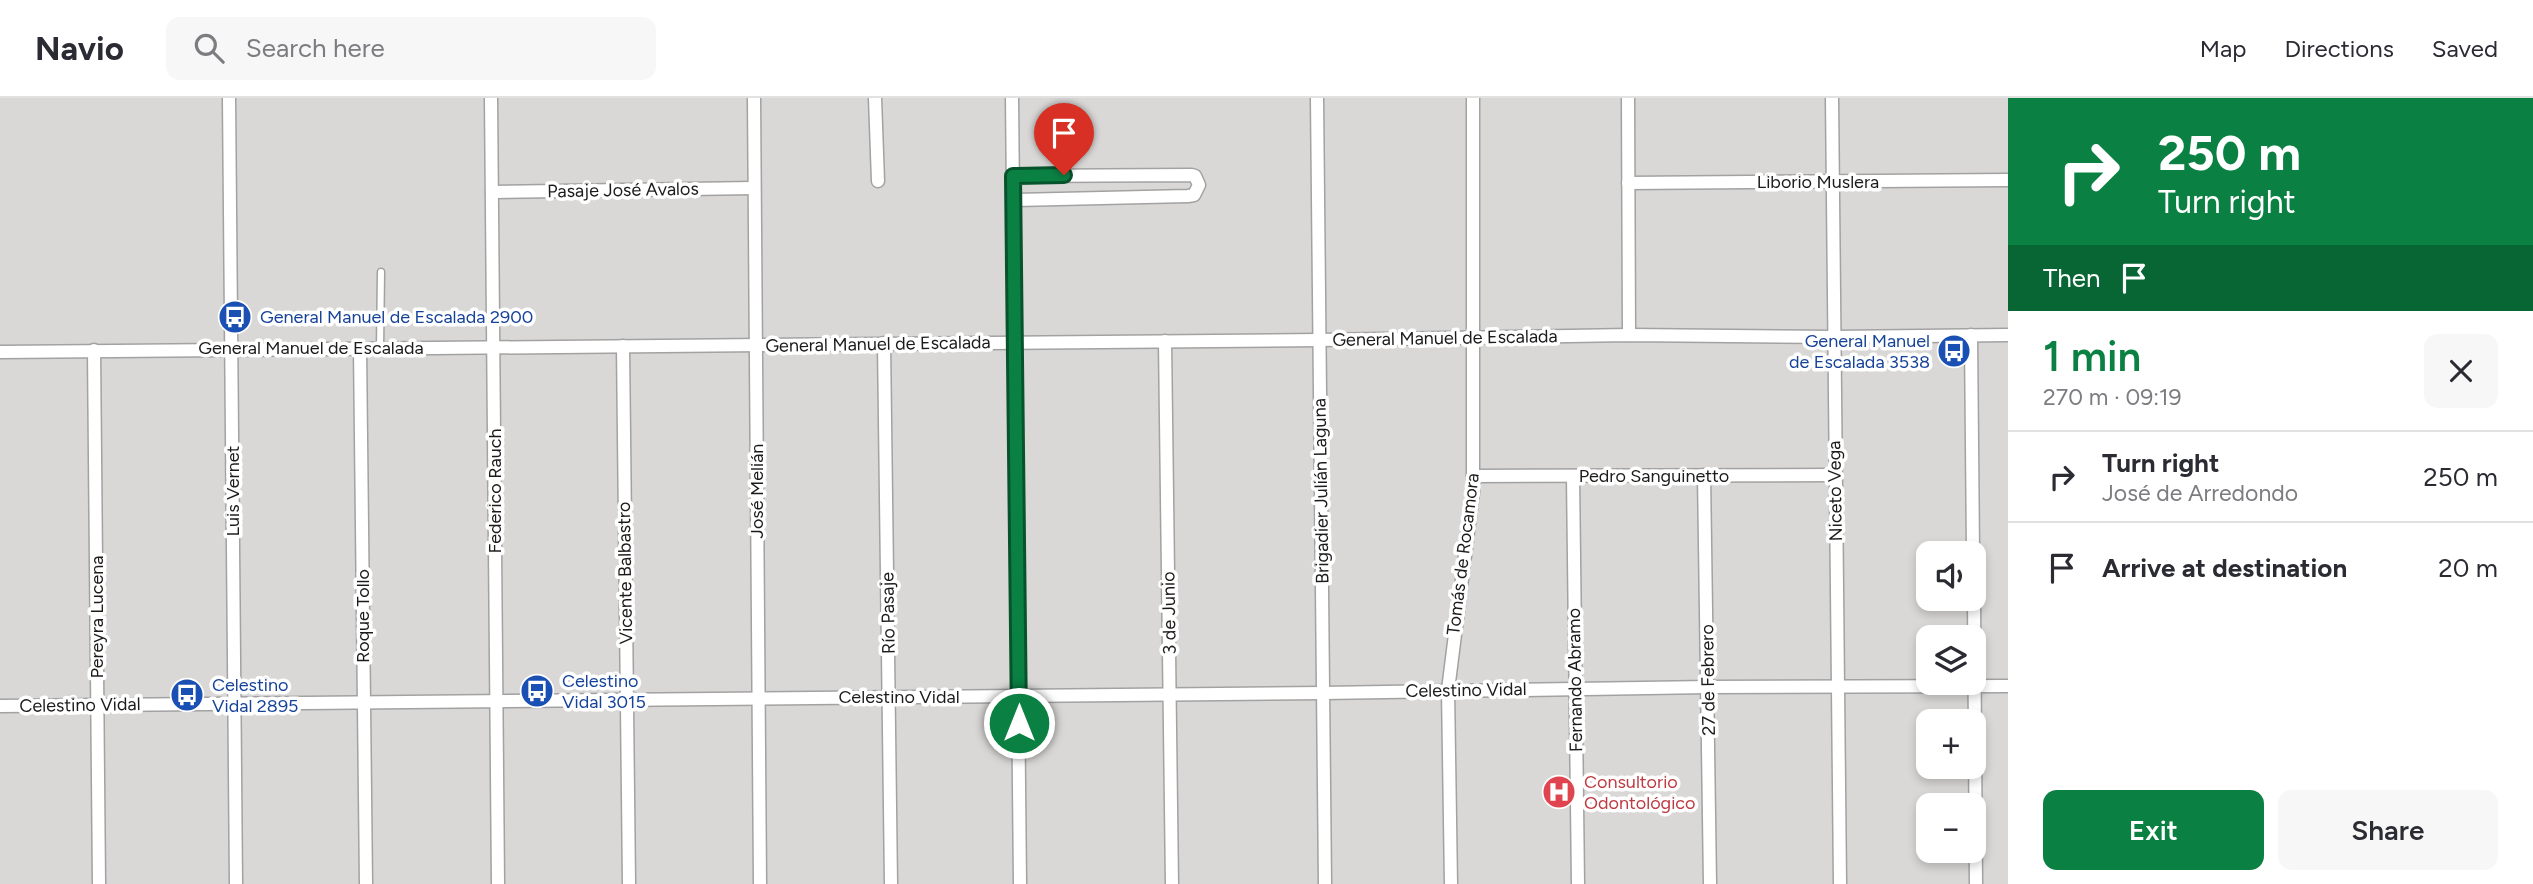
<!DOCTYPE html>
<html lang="en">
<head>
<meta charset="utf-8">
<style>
  :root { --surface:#fff; --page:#f7f7f7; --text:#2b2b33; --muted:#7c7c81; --line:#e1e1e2; --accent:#0b8043 }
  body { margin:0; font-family:Figtree,sans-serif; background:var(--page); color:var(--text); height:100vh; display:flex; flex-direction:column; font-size:26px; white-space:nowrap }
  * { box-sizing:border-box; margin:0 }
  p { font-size:23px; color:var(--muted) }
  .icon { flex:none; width:38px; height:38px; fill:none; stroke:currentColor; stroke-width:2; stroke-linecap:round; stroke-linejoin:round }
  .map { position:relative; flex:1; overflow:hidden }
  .details { display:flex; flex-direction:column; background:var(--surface); width:525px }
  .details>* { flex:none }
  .banner { background:#0b8043; color:#fff; overflow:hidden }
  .tools { position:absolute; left:1916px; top:443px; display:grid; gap:14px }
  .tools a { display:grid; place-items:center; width:70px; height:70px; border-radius:14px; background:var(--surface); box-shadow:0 4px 10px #0003; font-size:35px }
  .pin { position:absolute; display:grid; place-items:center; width:60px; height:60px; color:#fff; margin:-72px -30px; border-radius:50% 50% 50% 0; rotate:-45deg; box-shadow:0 0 7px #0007 }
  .pin .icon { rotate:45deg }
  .me { position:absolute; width:77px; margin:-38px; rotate:0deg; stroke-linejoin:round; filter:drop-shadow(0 0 5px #0008) }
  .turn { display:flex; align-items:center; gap:24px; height:147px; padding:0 35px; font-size:32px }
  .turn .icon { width:91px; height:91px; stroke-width:2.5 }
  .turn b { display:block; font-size:49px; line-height:60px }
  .then { display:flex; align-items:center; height:66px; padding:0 35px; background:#0003; gap:14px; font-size:26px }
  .round { display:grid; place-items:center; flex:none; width:74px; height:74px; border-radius:14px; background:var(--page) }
  .headline { display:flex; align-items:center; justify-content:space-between; height:119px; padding:0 35px }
  h1 { font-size:42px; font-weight:600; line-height:52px; color:var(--accent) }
  .primary-button { display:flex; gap:14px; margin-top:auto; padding:14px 35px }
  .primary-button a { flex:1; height:80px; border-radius:14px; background:var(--accent); color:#fff; font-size:28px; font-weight:600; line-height:80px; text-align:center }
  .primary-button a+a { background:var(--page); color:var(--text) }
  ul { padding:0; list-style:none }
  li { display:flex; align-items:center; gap:21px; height:91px; padding:0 35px; border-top:2px solid var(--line) }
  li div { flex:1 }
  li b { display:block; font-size:26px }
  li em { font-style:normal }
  header { display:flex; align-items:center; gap:42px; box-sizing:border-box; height:98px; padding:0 35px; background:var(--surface); border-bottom:2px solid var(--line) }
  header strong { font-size:33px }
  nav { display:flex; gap:38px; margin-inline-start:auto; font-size:24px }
  .search { width:490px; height:63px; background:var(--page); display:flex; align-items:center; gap:18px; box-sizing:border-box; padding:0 24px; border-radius:14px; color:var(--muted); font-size:26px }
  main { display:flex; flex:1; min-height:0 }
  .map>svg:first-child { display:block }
</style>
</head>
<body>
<header>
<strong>Navio</strong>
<div class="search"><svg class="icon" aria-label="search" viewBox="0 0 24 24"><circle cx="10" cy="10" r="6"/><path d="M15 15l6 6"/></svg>Search here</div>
<nav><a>Map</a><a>Directions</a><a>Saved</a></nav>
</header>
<main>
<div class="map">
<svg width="2008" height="786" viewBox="0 0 2008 786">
  <rect width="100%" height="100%" fill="#edeae0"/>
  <!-- residential -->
  <path fill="#d9d8d7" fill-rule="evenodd" d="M0 0H2008V786H0ZM1928 455H1974V500H1928ZM1928 539H1974V584H1928ZM1928 623H1974V668H1928ZM1928 707H1974V752H1928Z"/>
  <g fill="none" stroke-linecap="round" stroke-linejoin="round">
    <defs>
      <path id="lane" d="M380 250 381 174"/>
      <g id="street">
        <path d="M229 0 236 786"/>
        <path d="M491 0 498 786"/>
        <path d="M754 0 760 786"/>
        <path d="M875 0 878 83"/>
        <path d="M1012 0 1020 786"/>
        <path d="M1317 0 1325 786"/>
        <path d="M1628 0 1629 237"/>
        <path d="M1832 0 1840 786"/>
        <path d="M1013 78 1192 77 1195 78 1199 87 1194 97 1188 98 1013 102"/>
        <path d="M1628 85 2008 82"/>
        <path d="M492 94 754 90"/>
        <path d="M1971 237 1973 455"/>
        <path d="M1165 243 1172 786"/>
        <path d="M884 245 891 786"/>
        <path d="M623 248 629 786"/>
        <path d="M360 250 366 786"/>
        <path d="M94 252 99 786"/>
        <path d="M0 254 1319 242 1629 237 1834 239 2008 237"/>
        <path d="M1704 377 1710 786"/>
        <path d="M1473 378 1834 377"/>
        <path d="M1573 378 1578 786"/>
        <path d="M1974 500 1976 786"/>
        <path d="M0 608 1323 595 1709 589 2008 588"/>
        <path d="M1451 786 1448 592 1473 394V0"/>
      </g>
    </defs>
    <!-- lane casing -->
    <use href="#lane" stroke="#a2a2a2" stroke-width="9"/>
    <!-- street casing -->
    <use href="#street" stroke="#a2a2a2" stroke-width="15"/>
    <!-- lane -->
    <use href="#lane" stroke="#fff" stroke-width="6"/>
    <!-- street -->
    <use href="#street" stroke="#fff" stroke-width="12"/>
  </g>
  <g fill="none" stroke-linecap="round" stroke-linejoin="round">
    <defs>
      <path id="route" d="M1019 625 1013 78 1064 77"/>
    </defs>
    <!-- route casing -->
    <use href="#route" stroke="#07532c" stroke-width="18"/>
    <!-- route -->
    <use href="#route" stroke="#0b8043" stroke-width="12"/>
  </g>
  <!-- icons -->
  <defs>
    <symbol id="bus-disc" viewBox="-11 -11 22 22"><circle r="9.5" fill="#1a4fb4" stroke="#fff"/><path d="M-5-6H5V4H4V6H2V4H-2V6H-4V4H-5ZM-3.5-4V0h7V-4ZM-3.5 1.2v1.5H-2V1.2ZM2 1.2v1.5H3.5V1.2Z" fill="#fff"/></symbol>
    <symbol id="hospital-disc" viewBox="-11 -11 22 22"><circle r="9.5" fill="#e0444e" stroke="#fff"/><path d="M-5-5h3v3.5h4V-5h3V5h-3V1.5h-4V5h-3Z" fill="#fff"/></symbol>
  </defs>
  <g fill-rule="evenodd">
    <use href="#bus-disc" x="216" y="200" width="38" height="38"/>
    <use href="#bus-disc" x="1935" y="234" width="38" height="38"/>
    <use href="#bus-disc" x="518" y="574" width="38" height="38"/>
    <use href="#bus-disc" x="168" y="578" width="38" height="38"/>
    <use href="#hospital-disc" x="1540" y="675" width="38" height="38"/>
  </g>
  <g text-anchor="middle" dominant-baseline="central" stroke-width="7" stroke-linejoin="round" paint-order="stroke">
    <!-- street labels -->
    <g font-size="18" fill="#1b1b1b" stroke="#fff">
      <text x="1818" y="84">Liborio Muslera</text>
      <text transform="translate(623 92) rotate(-1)">Pasaje José Avalos</text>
      <text transform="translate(1445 240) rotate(-1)">General Manuel de Escalada</text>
      <text transform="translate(878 246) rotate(-1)">General Manuel de Escalada</text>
      <text x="311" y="250">General Manuel de Escalada</text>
      <text x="1654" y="378">Pedro Sanguinetto</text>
      <text transform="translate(233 393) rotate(-90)">Luis Vernet</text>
      <text transform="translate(495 393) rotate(-90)">Federico Rauch</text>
      <text transform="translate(757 393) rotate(-90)">José Melián</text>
      <text transform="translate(1321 393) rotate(-91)">Brigadier Julián Laguna</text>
      <text transform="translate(1835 393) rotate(-91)">Niceto Vega</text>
      <text transform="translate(1463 456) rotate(-83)">Tomás de Rocamora</text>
      <text transform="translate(625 475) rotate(-91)">Vicente Balbastro</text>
      <text transform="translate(888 515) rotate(-91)">Río Pasaje</text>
      <text transform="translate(1169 515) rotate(-91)">3 de Junio</text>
      <text transform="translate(363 518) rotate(-90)">Roque Tollo</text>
      <text transform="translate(97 519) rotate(-90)">Pereyra Lucena</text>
      <text transform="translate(1575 582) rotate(-91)">Fernando Abramo</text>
      <text transform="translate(1708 582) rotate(-91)">27 de Febrero</text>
      <text transform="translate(1466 592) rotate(-1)">Celestino Vidal</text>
      <text x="899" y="599">Celestino Vidal</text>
      <text transform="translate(80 607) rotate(-1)">Celestino Vidal</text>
    </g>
    <!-- transit labels -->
    <g font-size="18" fill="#164399" stroke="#fff" text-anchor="start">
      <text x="260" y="219">General Manuel de Escalada 2900</text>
      <text x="1930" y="243" text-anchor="end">General Manuel<tspan x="1930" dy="21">de Escalada 3538</tspan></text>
      <text x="562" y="583">Celestino<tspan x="562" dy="21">Vidal 3015</tspan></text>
      <text x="212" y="587">Celestino<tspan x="212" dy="21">Vidal 2895</tspan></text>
    </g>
    <!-- health labels -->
    <g font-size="18" fill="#be3a42" stroke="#fff" text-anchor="start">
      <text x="1584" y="684">Consultorio<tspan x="1584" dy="21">Odontológico</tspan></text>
    </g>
  </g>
</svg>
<div class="tools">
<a><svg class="icon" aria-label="sound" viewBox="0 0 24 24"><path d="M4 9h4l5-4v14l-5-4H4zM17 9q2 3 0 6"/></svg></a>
<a><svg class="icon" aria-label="layers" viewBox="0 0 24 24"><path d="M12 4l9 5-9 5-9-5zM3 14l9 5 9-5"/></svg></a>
<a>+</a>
<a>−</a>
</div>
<div class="pin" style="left:1064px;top:77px;background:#d93025"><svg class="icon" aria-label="arrive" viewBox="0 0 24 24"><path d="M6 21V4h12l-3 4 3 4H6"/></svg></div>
<svg class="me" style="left:1019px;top:625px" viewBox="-20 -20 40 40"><circle r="17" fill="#0b8043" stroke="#fff" stroke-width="3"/><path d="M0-11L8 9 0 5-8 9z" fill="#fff"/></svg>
</div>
<section class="details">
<div class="banner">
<div class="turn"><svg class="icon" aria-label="right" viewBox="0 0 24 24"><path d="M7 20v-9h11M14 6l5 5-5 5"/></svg><div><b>250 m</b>Turn right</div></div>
<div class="then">Then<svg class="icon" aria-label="arrive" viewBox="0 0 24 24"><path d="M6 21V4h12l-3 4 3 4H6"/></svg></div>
</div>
<div class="headline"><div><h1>1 min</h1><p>270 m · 09:19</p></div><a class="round"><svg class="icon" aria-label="close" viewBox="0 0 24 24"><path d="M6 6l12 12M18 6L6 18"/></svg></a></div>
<ul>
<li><svg class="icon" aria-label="right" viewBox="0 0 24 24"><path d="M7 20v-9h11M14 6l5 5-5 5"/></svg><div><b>Turn right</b><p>José de Arredondo</p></div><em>250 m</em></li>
<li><svg class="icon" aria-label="arrive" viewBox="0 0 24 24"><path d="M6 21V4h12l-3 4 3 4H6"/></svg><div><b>Arrive at destination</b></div><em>20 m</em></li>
</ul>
<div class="primary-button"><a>Exit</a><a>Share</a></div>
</section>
</main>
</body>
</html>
